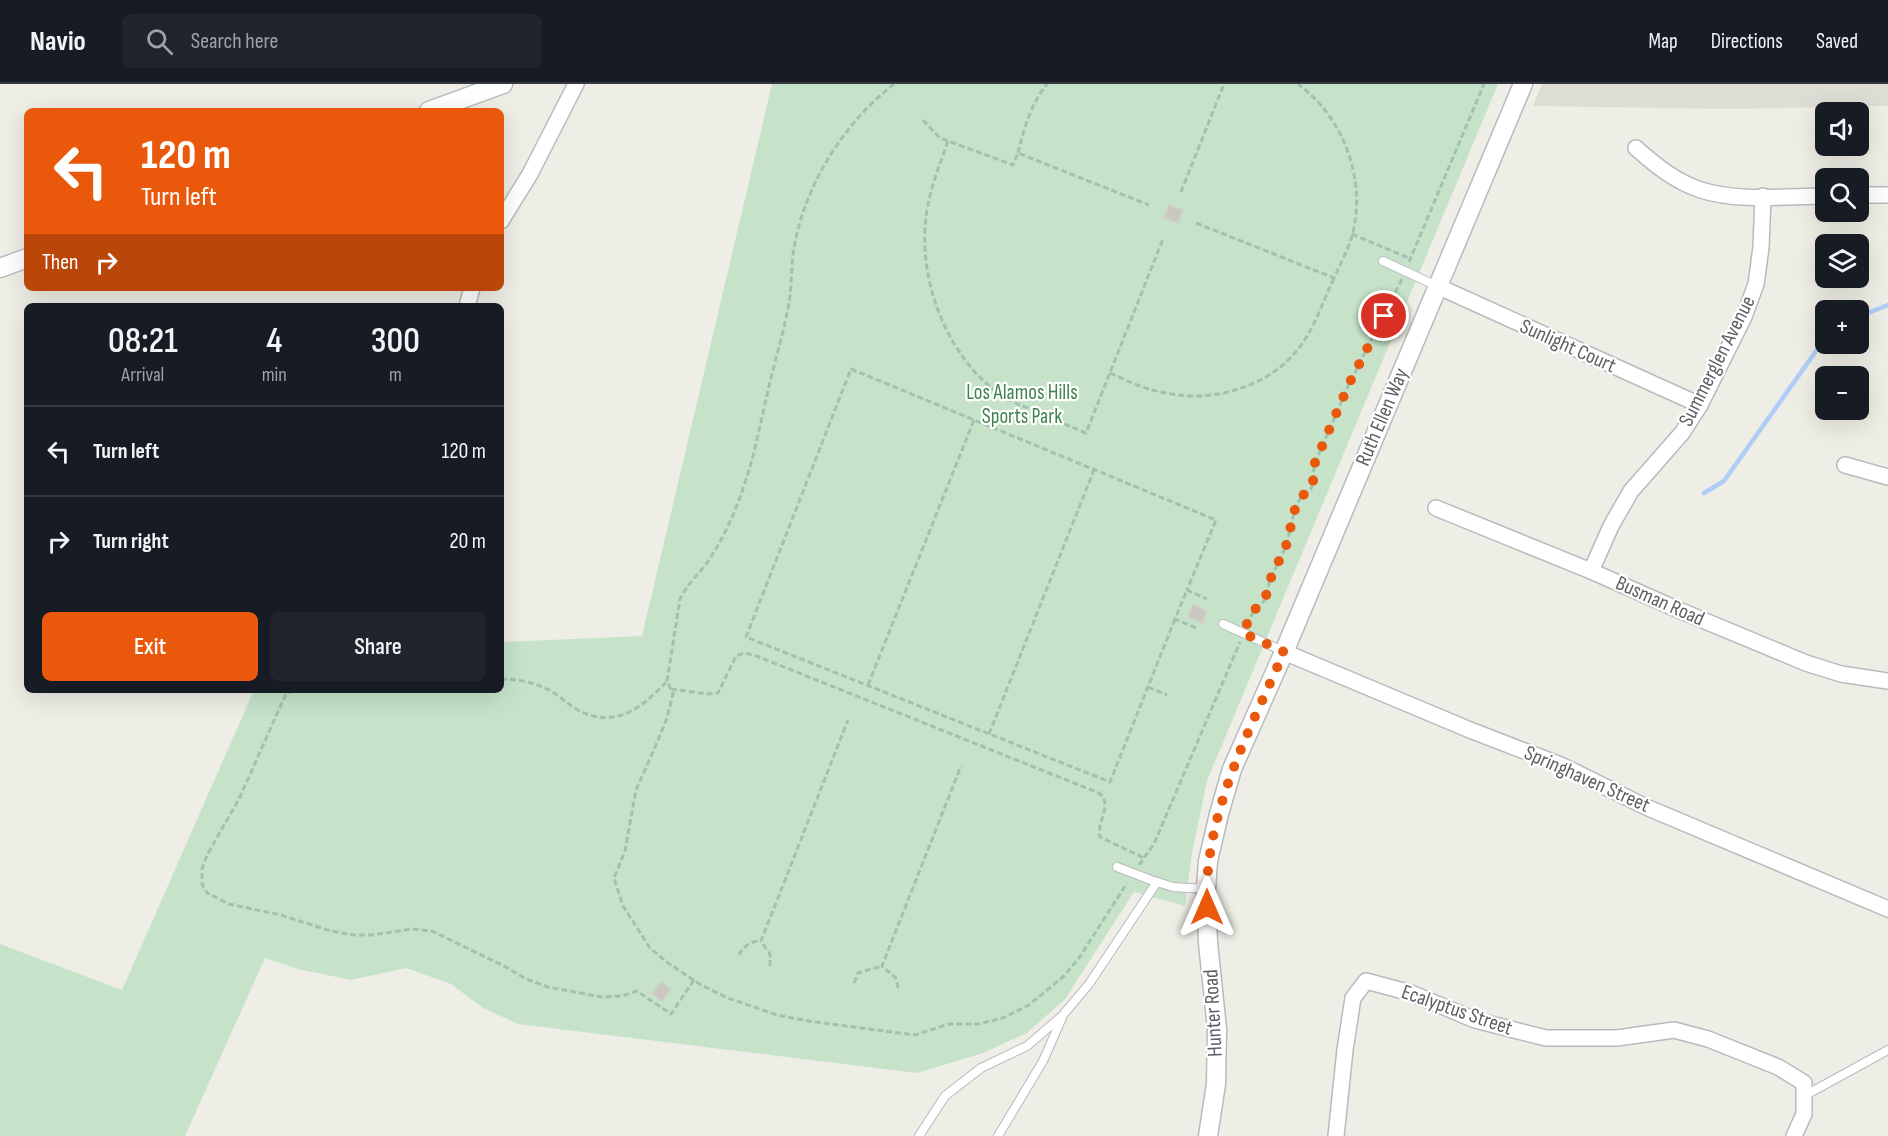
<!DOCTYPE html>
<html lang="en">
<head>
<meta charset="utf-8">
<style>
  :root { --surface:#171b24; --page:#20242c; --text:#f1f3f6; --muted:#9ea1a6; --line:#363941; --accent:#ea580c }
  body { margin:0; font-family:"Sofia Sans Condensed",sans-serif; background:var(--page); color:var(--text); height:100vh; display:flex; flex-direction:column; font-size:22px; white-space:nowrap }
  * { box-sizing:border-box; margin:0 }
  p { font-size:20px; color:var(--muted) }
  .icon { flex:none; width:33px; height:33px; fill:none; stroke:currentColor; stroke-width:2; stroke-linecap:round; stroke-linejoin:round }
  .map { position:relative; flex:1; overflow:hidden }
  .drawer { position:absolute; left:24px; top:219px; width:480px; height:390px; display:flex; flex-direction:column; background:var(--surface); border-radius:9px; box-shadow:0 6px 24px #0002 }
  .drawer>* { flex:none }
  .top-card { position:absolute; left:24px; top:24px; width:480px; height:183px; border-radius:9px; box-shadow:0 6px 24px #0002; background:#ea580c; color:#fff; overflow:hidden }
  .tools { position:absolute; left:1815px; top:18px; display:grid; gap:12px }
  .tools a { display:grid; place-items:center; width:54px; height:54px; border-radius:9px; background:var(--surface); box-shadow:0 6px 24px #0002; font-size:30px }
  .pin { position:absolute; display:grid; place-items:center; width:51px; height:51px; color:#fff; margin:-26px; border:3px solid #fff; border-radius:50%; box-shadow:0 2px 6px #0007 }
  .me { position:absolute; width:66px; margin:-33px; rotate:0deg; stroke-linejoin:round; filter:drop-shadow(0 0 4px #0008) }
  .turn { display:flex; align-items:center; gap:21px; height:126px; padding:0 18px; font-size:27px }
  .turn .icon { width:78px; height:78px; stroke-width:2.5 }
  .turn b { display:block; font-size:42px; line-height:51px }
  .then { display:flex; align-items:center; height:57px; padding:0 18px; background:#0003; gap:12px; font-size:22px }
  .eta { display:flex; justify-content:space-evenly; align-items:center; height:102px; text-align:center }
  .eta b { font-size:36px; font-weight:600; line-height:42px }
  .primary-button { display:flex; gap:12px; margin-top:auto; padding:12px 18px }
  .primary-button a { flex:1; height:69px; border-radius:9px; background:var(--accent); color:#fff; font-size:24px; font-weight:600; line-height:69px; text-align:center }
  .primary-button a+a { background:var(--page); color:var(--text) }
  ul { padding:0; list-style:none }
  li { display:flex; align-items:center; gap:18px; height:90px; padding:0 18px; border-top:2px solid var(--line) }
  li div { flex:1 }
  li b { display:block; font-size:22px }
  li em { font-style:normal }
  header { display:flex; align-items:center; gap:36px; box-sizing:border-box; height:84px; padding:0 30px; background:var(--surface); border-bottom:2px solid var(--line) }
  header strong { font-size:28px }
  nav { display:flex; gap:33px; margin-inline-start:auto; font-size:21px }
  .search { width:420px; height:54px; background:var(--page); display:flex; align-items:center; gap:15px; box-sizing:border-box; padding:0 21px; border-radius:9px; color:var(--muted); font-size:22px }
  .map>svg:first-child { display:block }
</style>
</head>
<body>
<header>
<strong>Navio</strong>
<div class="search"><svg class="icon" aria-label="search" viewBox="0 0 24 24"><circle cx="10" cy="10" r="6"/><path d="M15 15l6 6"/></svg>Search here</div>
<nav><a>Map</a><a>Directions</a><a>Saved</a></nav>
</header>
<div class="map">
<svg width="1888" height="1052" viewBox="0 0 1888 1052">
  <rect width="100%" height="100%" fill="#eeeee6"/>
  <!-- education -->
  <path fill="#deddd5" d="M1542 0H1888V22L1730 25 1533 22Z"/>
  <!-- green -->
  <path fill="#c6e3ca" d="M772 0H1498L1207 697 1192 769 1185 822 1134 808 1065 915 1027 949 983 969 917 989 518 940 483 924 451 900 406 884 351 896 298 885 265 874 185 1052H0V860L122 906 254 606H501V558L642 552Z"/>
  <g fill="none" stroke-linecap="round" stroke-linejoin="round">
    <!-- stream -->
    <g stroke="#afcdf6" stroke-width="4.5">
      <path d="M1858 233 1888 221"/>
      <path d="M1704 409 1724 397 1826 253"/>
    </g>
  </g>
  <!-- building -->
  <g fill="#cac8c3" stroke="#d2d0c5" stroke-width="1.5">
    <path d="M1169 121 1183 126 1178 139 1164 134Z"/>
    <path d="M1193 520 1207 527 1202 539 1188 533Z"/>
    <path d="M661 898 671 905 662 917 652 910Z"/>
  </g>
  <g fill="none" stroke-linecap="round" stroke-linejoin="round">
    <defs>
      <g id="service">
        <path d="M1383 177 1437 202"/>
        <path d="M1223 540 1283 567"/>
        <path d="M1117 783 1151 796 1173 803 1205 805"/>
        <path d="M1804 1012 1888 966"/>
        <path d="M919 1052 945 1012 981 984 1027 962 1062 932 1089 900 1157 798"/>
        <path d="M998 1052 1043 977 1062 934"/>
      </g>
      <g id="minor">
        <path d="M1636 64C1655 81 1676 98 1701 106 1737 118 1788 112 1826 112"/>
        <path d="M1858 111H1888"/>
        <path d="M501 137 530 90 576 0"/>
        <path d="M1437 202 1700 321"/>
        <path d="M467 222 472 204"/>
        <path d="M1845 381 1888 393"/>
        <path d="M1436 424 1591 487 1681 527 1806 579 1841 590 1888 597"/>
        <path d="M1591 487 1611 442 1631 407 1682 349 1700 321 1744 233 1756 200 1761 163 1763 112"/>
        <path d="M1284 568 1470 646 1563 682 1646 723 1888 825"/>
        <path d="M1336 1052 1345 966 1353 914 1366 897 1411 909 1475 936 1546 954H1617L1674 946 1708 955 1778 983 1804 999V1030L1794 1052"/>
      </g>
      <g id="tertiary">
        <path d="M429 27 503 0"/>
        <path d="M0 184 27 174"/>
        <path d="M1208 1052 1216 1000 1217 945 1208 859 1206 805 1208 777 1219 730 1232 685 1284 568 1523 0"/>
      </g>
    </defs>
    <!-- service casing -->
    <use href="#service" stroke="#b8babe" stroke-width="10"/>
    <!-- minor casing -->
    <use href="#minor" stroke="#b8babe" stroke-width="18"/>
    <!-- tertiary casing -->
    <use href="#tertiary" stroke="#b8babe" stroke-width="21"/>
    <!-- path -->
    <g stroke="#9fc3af" stroke-width="3" stroke-dasharray="6 3" stroke-linecap="butt">
      <path d="M894 0C844 39 805 100 794 164 791 182 792 201 789 218 785 244 777 269 771 294 764 323 758 354 750 383 741 413 729 445 712 471 703 487 688 498 680 515L667 597 673 610 667 634 656 661 636 706 625 767 614 794 623 822 650 864 668 879 701 901 728 914 777 931 808 937 915 951 949 940H978L1003 934 1029 921 1064 892 1079 874 1127 799"/>
      <path d="M923 36 940 54 1013 81 1018 69 1149 121"/>
      <path d="M948 57C940 80 931 102 927 126 916 192 945 270 999 310 1010 318 1023 322 1036 327 1052 335 1069 342 1086 349L1163 155"/>
      <path d="M1018 69C1024 44 1031 20 1047 0"/>
      <path d="M1181 108 1224 0"/>
      <path d="M1196 139 1334 194C1340 180 1348 166 1352 152 1367 96 1344 34 1298 0"/>
      <path d="M1352 150 1411 175"/>
      <path d="M1409 178 1484 0"/>
      <path d="M1110 289C1128 297 1146 306 1166 309 1214 319 1269 303 1299 264 1315 243 1323 217 1334 194"/>
      <path d="M1175 535 1110 698 746 553 851 285 1216 436 1187 506"/>
      <path d="M1247 541 1253 528 1265 516 1270 496 1286 462 1296 421 1302 412 1311 405 1313 398 1314 381 1349 300 1402 195"/>
      <path d="M1196 544 1175 535 1187 506 1207 515"/>
      <path d="M501 595C516 595 533 598 547 605 558 610 567 620 578 626 615 646 643 623 667 597"/>
      <path d="M868 601 974 336"/>
      <path d="M1148 603 1167 611"/>
      <path d="M671 605 707 610 718 609 736 572 744 569 754 571 1099 709C1114 721 1096 738 1100 753L1144 774"/>
      <path d="M294 606 285 612 239 715 207 771 202 785V800L207 809 229 820 281 831 331 847 353 851H372L412 845 432 847 504 882 526 895 548 903 602 913 622 912 637 907 671 930 694 896"/>
      <path d="M989 650 1094 386"/>
      <path d="M1139 781 1154 760 1240 558"/>
      <path d="M739 871C743 862 751 857 761 857"/>
      <path d="M770 882V870L761 857 848 636"/>
      <path d="M854 899 858 889 882 882"/>
      <path d="M898 904 896 894 882 882 961 682"/>
    </g>
    <!-- service -->
    <use href="#service" stroke="#fff" stroke-width="8"/>
    <!-- minor -->
    <use href="#minor" stroke="#fff" stroke-width="15"/>
    <!-- tertiary -->
    <use href="#tertiary" stroke="#fff" stroke-width="18"/>
  </g>
  <g fill="none" stroke-linecap="round" stroke-linejoin="round">
    <!-- route -->
    <path stroke="#ea580c" stroke-width="10" stroke-dasharray="0 18" d="M1207 823C1203 732 1249 648 1284 568L1243 549 1252 528 1265 516 1270 496 1286 462 1296 421 1302 412 1311 405 1313 398 1314 381 1349 300 1384 232"/>
  </g>
  <g text-anchor="middle" dominant-baseline="central" stroke-width="4.5" stroke-linejoin="round" paint-order="stroke">
    <!-- street labels -->
    <g font-size="21" fill="#5e6065" stroke="#fff">
      <text transform="translate(1568 262) rotate(24)">Sunlight Court</text>
      <text transform="translate(1717 277) rotate(-63)">Summerglen Avenue</text>
      <text transform="translate(1382 333) rotate(-67)">Ruth Ellen Way</text>
      <text transform="translate(1660 517) rotate(24)">Busman Road</text>
      <text transform="translate(1587 695) rotate(24)">Springhaven Street</text>
      <text transform="translate(1457 926) rotate(19)">Ecalyptus Street</text>
      <text transform="translate(1213 929) rotate(-93)">Hunter Road</text>
    </g>
    <!-- park labels -->
    <g font-size="21" fill="#40824c" stroke="#fff">
      <text x="1022" y="308">Los Alamos Hills<tspan x="1022" dy="24">Sports Park</tspan></text>
    </g>
  </g>
</svg>
<div class="tools">
<a><svg class="icon" aria-label="sound" viewBox="0 0 24 24"><path d="M4 9h4l5-4v14l-5-4H4zM17 9q2 3 0 6"/></svg></a>
<a><svg class="icon" aria-label="search" viewBox="0 0 24 24"><circle cx="10" cy="10" r="6"/><path d="M15 15l6 6"/></svg></a>
<a><svg class="icon" aria-label="layers" viewBox="0 0 24 24"><path d="M12 4l9 5-9 5-9-5zM3 14l9 5 9-5"/></svg></a>
<a>+</a>
<a>−</a>
</div>
<div class="pin" style="left:1384px;top:232px;background:#d93025"><svg class="icon" aria-label="arrive" viewBox="0 0 24 24"><path d="M6 21V4h12l-3 4 3 4H6"/></svg></div>
<svg class="me" style="left:1207px;top:823px" viewBox="-20 -20 40 40"><path d="M0-17L14 15 0 8-14 15z" fill="#ea580c" stroke="#fff" stroke-width="4"/></svg>
<div class="top-card">
<div class="turn"><svg class="icon" aria-label="left" viewBox="0 0 24 24"><path d="M17 20v-9H6M10 6l-5 5 5 5"/></svg><div><b>120 m</b>Turn left</div></div>
<div class="then">Then<svg class="icon" aria-label="right" viewBox="0 0 24 24"><path d="M7 20v-9h11M14 6l5 5-5 5"/></svg></div>
</div>
<section class="drawer">
<div class="eta">
<div><b>08:21</b><p>Arrival</p></div>
<div><b>4</b><p>min</p></div>
<div><b>300</b><p>m</p></div>
</div>
<ul>
<li><svg class="icon" aria-label="left" viewBox="0 0 24 24"><path d="M17 20v-9H6M10 6l-5 5 5 5"/></svg><div><b>Turn left</b></div><em>120 m</em></li>
<li><svg class="icon" aria-label="right" viewBox="0 0 24 24"><path d="M7 20v-9h11M14 6l5 5-5 5"/></svg><div><b>Turn right</b></div><em>20 m</em></li>
</ul>
<div class="primary-button"><a>Exit</a><a>Share</a></div>
</section>
</div>
</body>
</html>
